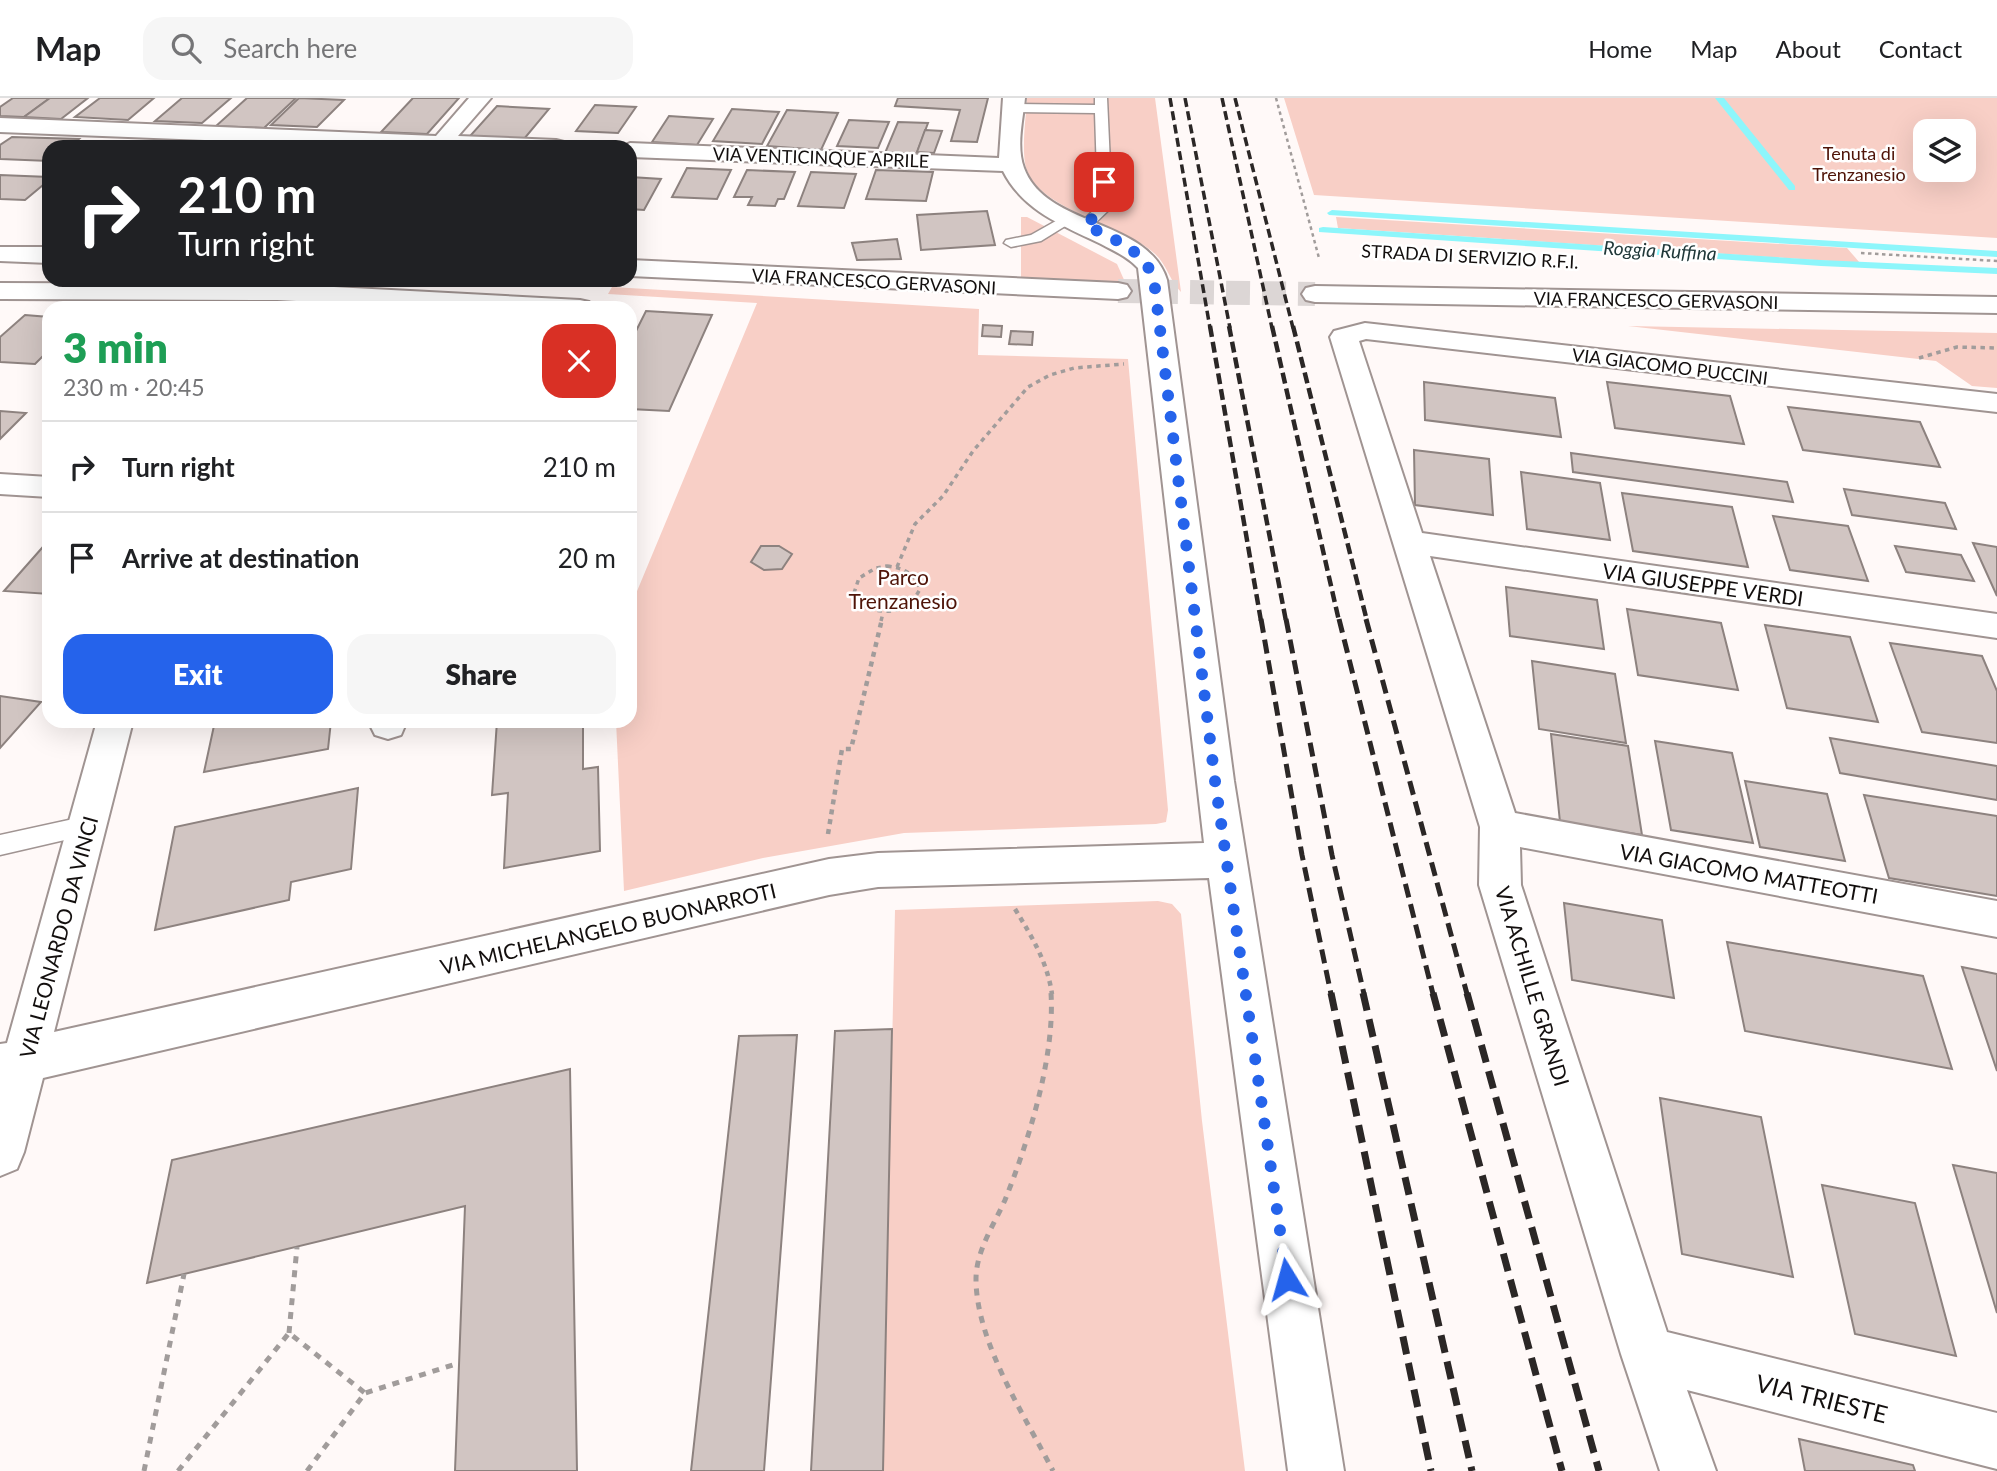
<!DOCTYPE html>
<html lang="en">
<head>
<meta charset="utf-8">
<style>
  :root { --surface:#fff; --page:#f6f6f6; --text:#202124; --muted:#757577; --line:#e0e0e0; --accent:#2563eb }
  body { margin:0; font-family:Lato,sans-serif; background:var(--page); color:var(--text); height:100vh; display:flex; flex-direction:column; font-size:26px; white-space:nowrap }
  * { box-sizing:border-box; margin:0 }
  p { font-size:23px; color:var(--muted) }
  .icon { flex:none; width:38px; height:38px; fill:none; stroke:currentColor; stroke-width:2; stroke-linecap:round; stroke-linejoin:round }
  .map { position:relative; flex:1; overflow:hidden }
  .details { position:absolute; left:42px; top:203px; width:595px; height:427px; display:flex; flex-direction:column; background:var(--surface); border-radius:21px; box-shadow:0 7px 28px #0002 }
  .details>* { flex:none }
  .banner { position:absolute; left:42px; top:42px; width:595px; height:147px; border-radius:21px; box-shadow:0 7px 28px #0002; background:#202124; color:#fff; overflow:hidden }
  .fabs { position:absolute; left:1913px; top:21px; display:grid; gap:14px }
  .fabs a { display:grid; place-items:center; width:63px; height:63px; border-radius:14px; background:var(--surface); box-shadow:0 7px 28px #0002; font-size:35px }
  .pin { position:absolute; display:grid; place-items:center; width:60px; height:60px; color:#fff; margin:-30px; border-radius:14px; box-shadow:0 4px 10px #0006 }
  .me { position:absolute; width:77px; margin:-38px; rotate:352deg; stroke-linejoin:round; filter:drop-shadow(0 0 5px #0008) }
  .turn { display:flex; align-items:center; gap:24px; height:147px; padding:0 21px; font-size:32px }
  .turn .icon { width:91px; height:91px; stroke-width:2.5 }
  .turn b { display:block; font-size:49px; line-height:60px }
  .round { display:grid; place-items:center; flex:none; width:74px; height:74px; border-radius:21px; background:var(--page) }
  .summary { display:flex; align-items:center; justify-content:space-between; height:119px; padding:0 21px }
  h1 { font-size:42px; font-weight:800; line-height:52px; color:#1e9e55 }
  .cta { display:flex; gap:14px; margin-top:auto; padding:14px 21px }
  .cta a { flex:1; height:80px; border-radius:21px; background:var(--accent); color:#fff; font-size:28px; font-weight:800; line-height:80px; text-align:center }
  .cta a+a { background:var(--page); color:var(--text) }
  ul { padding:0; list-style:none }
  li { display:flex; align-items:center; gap:21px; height:91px; padding:0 21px; border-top:2px solid var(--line) }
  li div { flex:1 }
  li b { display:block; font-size:26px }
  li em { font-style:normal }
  header { display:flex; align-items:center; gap:42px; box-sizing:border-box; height:98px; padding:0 35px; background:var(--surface); border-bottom:2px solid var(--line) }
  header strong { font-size:33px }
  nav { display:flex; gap:38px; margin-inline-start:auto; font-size:24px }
  .search { width:490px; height:63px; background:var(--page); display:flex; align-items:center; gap:18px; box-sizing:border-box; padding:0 24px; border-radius:21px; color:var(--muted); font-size:26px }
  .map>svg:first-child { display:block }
</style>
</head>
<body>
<header>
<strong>Map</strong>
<div class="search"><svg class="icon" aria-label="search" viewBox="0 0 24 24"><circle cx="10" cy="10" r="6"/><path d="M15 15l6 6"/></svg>Search here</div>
<nav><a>Home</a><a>Map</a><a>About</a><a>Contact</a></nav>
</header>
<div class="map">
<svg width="1997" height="1373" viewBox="0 0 1997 1373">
  <rect width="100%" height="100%" fill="#fff9f8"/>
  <!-- green -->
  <g fill="#f8cfc6" fill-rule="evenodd">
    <path d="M1027 0H1155L1181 194C1169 182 1167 166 1154 155 1123 126 1032 111 1025 65 1022 45 1026 20 1027 0Z"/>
    <path d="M1284 0H1997V140L1314 97ZM1925 33H1964V72H1925Z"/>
    <path d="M1021 119H1027L1117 166 1125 184 1021 180Z"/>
    <path d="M1336 119 1847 150 1860 165 1338 130Z"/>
    <path d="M612 189 979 211 978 257 1128 261 1168 712 1166 724 1156 726 904 735 763 760 624 793 616 623H630V510L757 205 608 196Z"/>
    <path d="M1628 228 1997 235V290L1972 288 1936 263Z"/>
    <path d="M1158 803 1172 806 1181 816 1202 1023 1245 1373H883L895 812Z"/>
  </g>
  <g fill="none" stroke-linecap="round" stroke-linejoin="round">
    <!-- stream -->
    <g fill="#8df6fb" fill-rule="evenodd">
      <path d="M1715 0H1724L1795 88V92H1789Z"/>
      <path d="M1332 112 1997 153V159L1329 117 1327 115Z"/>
      <path d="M1323 129 1821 162 1997 170V176L1821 168 1319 134V130Z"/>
    </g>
  </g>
  <!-- building -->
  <g fill="#d1c5c2" stroke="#8d827f" stroke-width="2">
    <path d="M13 0H50L24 19 0 18V9Z"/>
    <path d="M50 0H88L61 21 24 19Z"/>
    <path d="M100 0H154L128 22 75 19Z"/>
    <path d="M182 0H231L202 25 155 23Z"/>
    <path d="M247 0H296L264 30 216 28Z"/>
    <path d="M299 0 344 2 317 29 271 27Z"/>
    <path d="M413 0H459L427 36 381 34Z"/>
    <path d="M898 0H988L977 44 951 43 960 12 895 8Z"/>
    <path d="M595 7 636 9 618 35 576 33Z"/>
    <path d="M497 8 549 11 524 41 470 38Z"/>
    <path d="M732 11 779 14 762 46 713 43Z"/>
    <path d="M787 12 838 15 821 52 767 48Z"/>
    <path d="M669 18 713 21 697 47 652 44Z"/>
    <path d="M849 22 889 24 878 50 837 48Z"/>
    <path d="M898 24 928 25 916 57 885 55Z"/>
    <path d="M925 32 942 33 934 55 917 54Z"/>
    <path d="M12 39 79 41 70 49H49V63L0 61V47Z"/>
    <path d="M108 44 156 46 152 49H101Z"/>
    <path d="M166 44 221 46 218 49H160Z"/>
    <path d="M687 70 731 72 717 101 672 99Z"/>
    <path d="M747 72 795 74 784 101H778L775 108 748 107 752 99H734Z"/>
    <path d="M876 72 933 74 926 103 866 101Z"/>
    <path d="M811 74 856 76 844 110 798 108Z"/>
    <path d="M0 77 49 79V82L25 102 0 101Z"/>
    <path d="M630 79 661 81 644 112 630 111Z"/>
    <path d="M987 113 995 147 921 152 917 117Z"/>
    <path d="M897 141 901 161 857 162 852 145Z"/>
    <path d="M646 213 712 217 669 313 630 311V245Z"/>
    <path d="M25 217 49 219V252L35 266 0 264V239Z"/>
    <path d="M983 227 1002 228 1001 239 982 238Z"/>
    <path d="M1011 233 1033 234 1032 247 1009 246Z"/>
    <path d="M1424 284 1555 300 1561 339 1425 322Z"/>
    <path d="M1607 284 1730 298 1744 346 1615 330Z"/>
    <path d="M1788 309 1920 324 1940 369 1803 352Z"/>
    <path d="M0 313 26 315 0 341Z"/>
    <path d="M1414 352 1489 361 1493 417 1415 407Z"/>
    <path d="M1571 355 1787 384 1793 404 1573 374Z"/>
    <path d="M1521 374 1600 385 1610 442 1527 431Z"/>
    <path d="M1844 391 1945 405 1956 431 1852 417Z"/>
    <path d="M1622 395 1732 409 1748 469 1633 453Z"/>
    <path d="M1773 418 1848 428 1868 483 1790 472Z"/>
    <path d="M49 442V496L4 493Z"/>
    <path d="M1973 445 1997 449V498Z"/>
    <path d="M761 448H779L792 456 782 471 764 472 751 464Z"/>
    <path d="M1895 448 1961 457 1974 483 1906 474Z"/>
    <path d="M1506 489 1597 502 1604 551 1510 538Z"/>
    <path d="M1627 511 1721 525 1738 592 1638 577Z"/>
    <path d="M1765 527 1850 539 1878 624 1787 610Z"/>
    <path d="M1890 545 1982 558 1997 593V645L1922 634Z"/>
    <path d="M1532 563 1615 576 1626 645 1539 631Z"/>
    <path d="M0 598 41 604 0 650Z"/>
    <path d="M215 623H331L328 651 204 674Z"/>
    <path d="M497 623H583V671L598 669 600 753 504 770 508 695 492 697Z"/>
    <path d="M1551 636 1628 648 1642 737 1560 724Z"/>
    <path d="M1830 640 1997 668V702L1840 675Z"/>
    <path d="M1655 643 1732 655 1753 745 1671 732Z"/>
    <path d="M1745 683 1827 696 1845 763 1760 749Z"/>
    <path d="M358 690 351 771 291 784 289 802 155 832 175 729Z"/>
    <path d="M1864 697 1997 718V798L1889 780Z"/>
    <path d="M1564 805 1662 822 1674 900 1572 882Z"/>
    <path d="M1727 844 1923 878 1952 971 1745 933Z"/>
    <path d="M1962 869 1997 876V973Z"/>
    <path d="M892 931 883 1373H811L835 933Z"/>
    <path d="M797 937 764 1373H691L739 938Z"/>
    <path d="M570 971 577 1373H455L465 1108 147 1185 172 1062Z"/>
    <path d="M1660 1000 1761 1019 1793 1179 1682 1156Z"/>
    <path d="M1953 1067 1997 1075V1215Z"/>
    <path d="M1822 1087 1915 1105 1956 1258 1855 1236Z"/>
    <path d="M1799 1341 1913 1367 1915 1373H1805Z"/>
  </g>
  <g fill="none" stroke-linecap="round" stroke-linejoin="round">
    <!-- tertiary-tunnel -->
    <path stroke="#dcd6d5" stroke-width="24" stroke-dasharray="24 12" stroke-linecap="butt" d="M1118 193 1315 196"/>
    <defs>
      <g id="service">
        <path d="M1095 0H1107L1112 109 1090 130 1085 131 1078 127 1098 108 1095 15 1013 14 1007 10 1013 6 1095 7Z"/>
        <path d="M1070 115 1077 119 1075 122 1041 143 1011 149 1004 145 1006 142 1031 137Z"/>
        <path d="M87 718 95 721 99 728 95 735 0 757V737Z"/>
      </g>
      <g id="minor">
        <path d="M469 0H491L458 38 556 42 564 44 567 49H388L0 34V20L436 38Z"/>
        <path d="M1003 0H1025C1023 22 1016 48 1024 70 1046 130 1148 120 1167 182L1234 683 1344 1373H1288L1209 780 878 789 829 797 43 980 24 1054 17 1071 0 1078V946L7 945 97 623H133L54 934 829 761 878 755 1204 745 1138 170C1128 159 1114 153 1101 146 1064 128 1023 113 1003 73L630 59V49H621L630 45 999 60Z"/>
        <path d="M0 185 277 186 580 202 589 204 593 210H431L277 202 0 201Z"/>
        <path d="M1365 225 1997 296V314L1366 241 1359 243 1422 435 1997 516V540L1430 458 1515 715 1997 803V839L1520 749 1521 787 1667 1234 1997 1315V1371L1687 1292 1716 1373H1660L1621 1256 1479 787 1480 729 1330 239 1334 233Z"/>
        <path d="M0 376 49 379V399L0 396Z"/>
        <path d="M371 623H407L401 637 388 641 375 637 370 627Z"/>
      </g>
      <g id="tertiary">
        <path d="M0 149H49V165L0 163Z"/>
        <path d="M630 162 1118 185 1127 187 1131 193 1127 199 1118 201 630 178Z"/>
        <path d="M1315 188 1997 199V215L1315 204 1306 202 1302 196 1306 190Z"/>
      </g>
    </defs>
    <!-- service casing -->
    <use href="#service" stroke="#a09492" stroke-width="3"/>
    <!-- minor casing -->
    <use href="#minor" stroke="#a09492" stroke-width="4"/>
    <!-- tertiary casing -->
    <use href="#tertiary" stroke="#a09492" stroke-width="4"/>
    <!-- path-far3 -->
    <g stroke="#a19c9b" stroke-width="2.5" stroke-dasharray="3.5 3.5" stroke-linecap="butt">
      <path d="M1276 0 1319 160"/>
      <path d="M1861 155 1997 163"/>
    </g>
    <!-- path-far2 -->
    <g stroke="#a19c9b" stroke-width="3.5" stroke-dasharray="4.5 4.5" stroke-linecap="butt">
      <path d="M1919 260 1957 249 1997 250"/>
      <path d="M887 468C903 470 915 475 920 491 908 515 887 517 863 509L854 495 859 480 876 470Z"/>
      <path d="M897 469 915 426 943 398 973 353 1028 289 1050 277 1074 270 1124 266"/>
      <path d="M881 523 883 515"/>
    </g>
    <!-- path-far1 -->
    <g stroke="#a19c9b" stroke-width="4.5" stroke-dasharray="5 5" stroke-linecap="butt">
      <path d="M828 736 842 651H851L882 521"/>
      <path d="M1015 811C1032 839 1047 863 1052 896"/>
    </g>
    <!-- path -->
    <g stroke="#a19c9b" stroke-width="5" stroke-dasharray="7 7" stroke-linecap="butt">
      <path d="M1051 895C1055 959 1029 1042 1005 1102 994 1127 976 1153 976 1181 976 1244 1025 1318 1053 1373"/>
      <path d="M289 1235 297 1149"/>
      <path d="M144 1373 184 1176"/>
      <path d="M178 1373 289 1235 365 1295"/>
      <path d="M307 1373 365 1295 459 1265"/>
    </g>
    <!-- service -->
    <use href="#service" fill="#fff" fill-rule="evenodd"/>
    <!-- minor -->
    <use href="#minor" fill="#fff" fill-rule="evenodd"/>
    <!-- tertiary -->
    <use href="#tertiary" fill="#fff" fill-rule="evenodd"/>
    <!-- rail-far3 -->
    <g stroke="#2b2726" stroke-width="3.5" stroke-dasharray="9 4.5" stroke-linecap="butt">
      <path d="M1170 0 1210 230"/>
      <path d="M1185 0 1230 230"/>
      <path d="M1222 0 1272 230"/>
      <path d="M1235 0 1293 230"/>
    </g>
    <!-- rail-far2 -->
    <g stroke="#2b2726" stroke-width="4.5" stroke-dasharray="11 5" stroke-linecap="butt">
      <path d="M1210 228 1261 523"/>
      <path d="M1229 228 1286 523"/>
      <path d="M1272 228 1339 523"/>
      <path d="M1293 228 1367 523"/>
    </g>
    <!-- rail-far1 -->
    <g stroke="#2b2726" stroke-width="5" stroke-dasharray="14 7" stroke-linecap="butt">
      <path d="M1261 521 1302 757 1331 896"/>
      <path d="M1286 521 1332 757 1364 896"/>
      <path d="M1339 521 1433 896"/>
      <path d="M1366 521 1467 896"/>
    </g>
    <!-- rail -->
    <g stroke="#2b2726" stroke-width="7" stroke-dasharray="18 9" stroke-linecap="butt">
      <path d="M1331 895 1431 1373"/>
      <path d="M1363 895 1472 1373"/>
      <path d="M1433 895 1562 1373"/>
      <path d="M1467 895 1599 1373"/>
    </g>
  </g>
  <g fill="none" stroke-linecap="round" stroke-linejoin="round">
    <!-- route -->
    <path stroke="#2563eb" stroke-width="12" stroke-dasharray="0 21.6" d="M1104 84 1105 109 1085 127C1113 141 1144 151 1154 182L1215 683 1287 1181"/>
  </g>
  <g text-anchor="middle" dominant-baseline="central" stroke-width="5" stroke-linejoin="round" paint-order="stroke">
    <!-- far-park labels -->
    <g font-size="18" fill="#4f1408" stroke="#fff">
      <text x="1859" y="55">Tenuta di<tspan x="1859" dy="21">Trenzanesio</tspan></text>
    </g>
    <!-- far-street labels -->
    <g font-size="18" fill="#130f0e" stroke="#fff">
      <text transform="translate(821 59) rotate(2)">VIA VENTICINQUE APRILE</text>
      <text transform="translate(1470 158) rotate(3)">STRADA DI SERVIZIO R.F.I.</text>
      <text transform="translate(874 183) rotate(3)">VIA FRANCESCO GERVASONI</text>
      <text transform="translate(1656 202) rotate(1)">VIA FRANCESCO GERVASONI</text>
      <text transform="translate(1670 268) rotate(7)">VIA GIACOMO PUCCINI</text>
    </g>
    <!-- far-water labels -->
    <g font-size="19" font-style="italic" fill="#21393a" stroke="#fff">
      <text transform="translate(1660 152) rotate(3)">Roggia Ruffina</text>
    </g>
    <!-- park labels -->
    <g font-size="21" fill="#4f1408" stroke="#fff">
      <text x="903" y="478">Parco<tspan x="903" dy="24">Trenzanesio</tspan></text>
    </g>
    <!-- street labels -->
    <g font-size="21" fill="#130f0e" stroke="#fff">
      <text transform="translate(1703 486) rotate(8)">VIA GIUSEPPE VERDI</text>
      <text transform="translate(1749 775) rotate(10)">VIA GIACOMO MATTEOTTI</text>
      <text transform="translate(608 830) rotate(-13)">VIA MICHELANGELO BUONARROTI</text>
      <text transform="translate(58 839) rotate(-75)">VIA LEONARDO DA VINCI</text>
      <text transform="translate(1533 888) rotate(73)">VIA ACHILLE GRANDI</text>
    </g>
    <!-- near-street labels -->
    <g font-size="24" fill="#130f0e" stroke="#fff">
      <text transform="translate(1822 1300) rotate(14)">VIA TRIESTE</text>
    </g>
  </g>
</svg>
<div class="fabs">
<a><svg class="icon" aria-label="layers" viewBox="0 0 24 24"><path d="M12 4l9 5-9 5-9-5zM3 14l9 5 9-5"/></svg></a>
</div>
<div class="pin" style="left:1104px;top:84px;background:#d93025"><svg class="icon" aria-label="arrive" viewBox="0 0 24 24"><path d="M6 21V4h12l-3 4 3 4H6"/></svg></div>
<svg class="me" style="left:1287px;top:1181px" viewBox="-20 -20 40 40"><path d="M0-17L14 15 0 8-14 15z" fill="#2563eb" stroke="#fff" stroke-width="4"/></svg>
<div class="banner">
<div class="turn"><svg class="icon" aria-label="right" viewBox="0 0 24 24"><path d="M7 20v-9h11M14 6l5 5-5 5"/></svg><div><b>210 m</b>Turn right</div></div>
</div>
<section class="details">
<div class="summary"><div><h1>3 min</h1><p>230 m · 20:45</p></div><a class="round" style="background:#d93025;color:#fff"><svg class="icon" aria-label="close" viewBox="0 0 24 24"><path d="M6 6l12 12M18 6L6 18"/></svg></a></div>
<ul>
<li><svg class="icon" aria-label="right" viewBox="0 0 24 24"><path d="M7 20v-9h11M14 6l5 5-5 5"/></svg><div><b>Turn right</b></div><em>210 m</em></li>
<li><svg class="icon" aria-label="arrive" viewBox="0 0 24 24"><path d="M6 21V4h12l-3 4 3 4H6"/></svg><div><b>Arrive at destination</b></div><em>20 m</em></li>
</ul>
<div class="cta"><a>Exit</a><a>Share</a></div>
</section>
</div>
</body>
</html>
